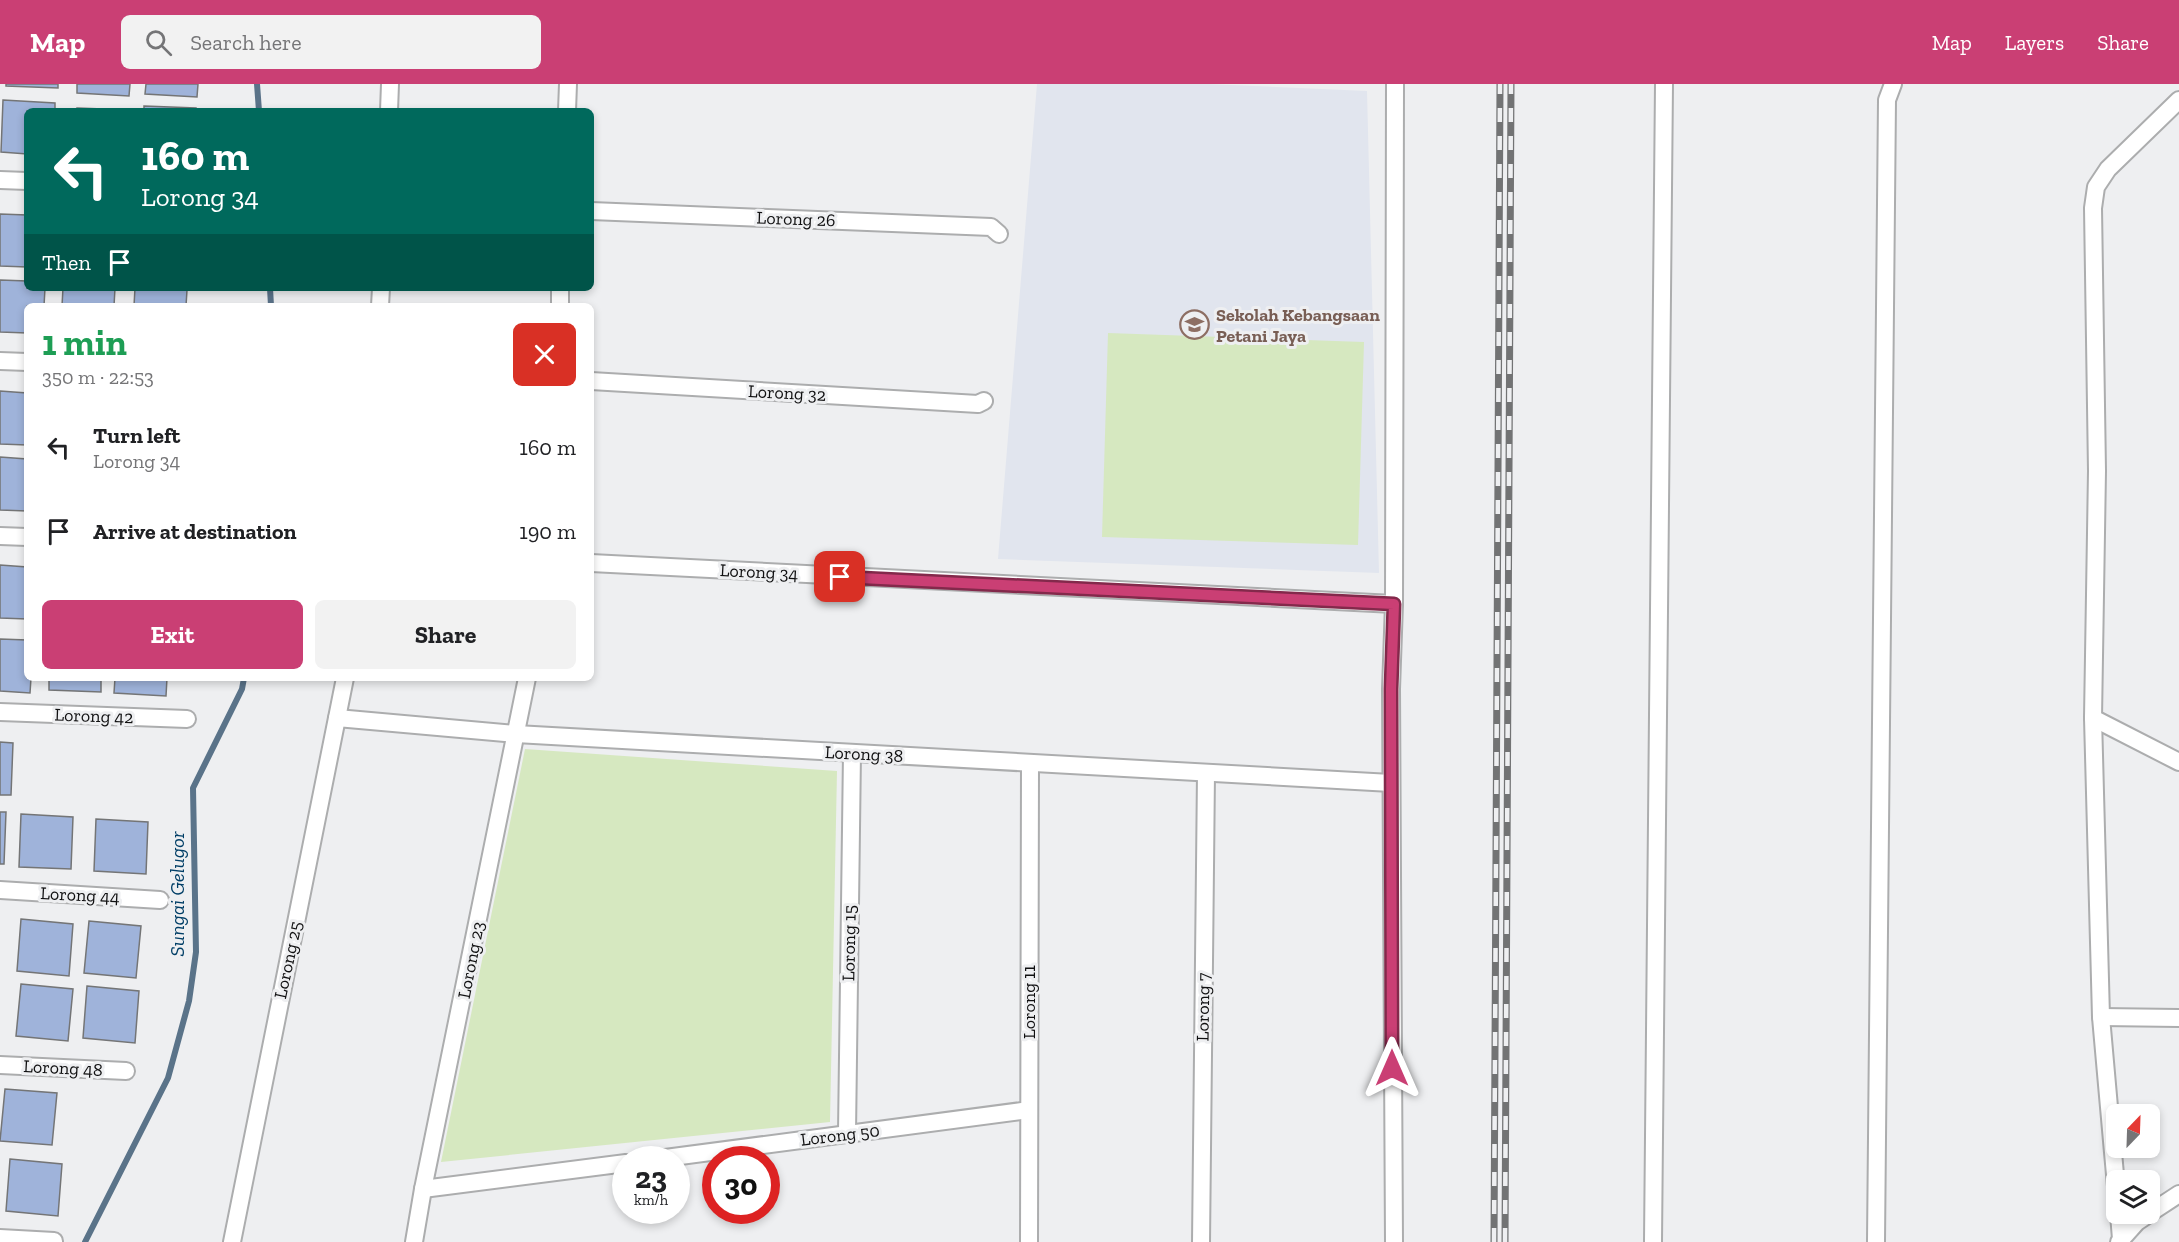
<!DOCTYPE html>
<html lang="en">
<head>
<meta charset="utf-8">
<style>
  :root { --surface:#fff; --page:#f2f2f2; --text:#202124; --muted:#757577; --accent:#ca3f74 }
  body { margin:0; font-family:"Zilla Slab",serif; background:var(--page); color:var(--text); height:100vh; display:flex; flex-direction:column; font-size:22px; white-space:nowrap }
  * { box-sizing:border-box; margin:0 }
  p { font-size:20px; color:var(--muted) }
  .icon { flex:none; width:33px; height:33px; fill:none; stroke:currentColor; stroke-width:2; stroke-linecap:round; stroke-linejoin:round }
  .map { position:relative; flex:1; overflow:hidden }
  .panel { position:absolute; left:24px; top:219px; width:570px; height:378px; display:flex; flex-direction:column; background:var(--surface); border-radius:9px; box-shadow:0 3px 9px #0003 }
  .panel>* { flex:none }
  .banner { position:absolute; left:24px; top:24px; width:570px; height:183px; border-radius:9px; box-shadow:0 3px 9px #0003; background:#00695c; color:#fff; overflow:hidden }
  .needle { width:39px; rotate:23deg }
  .buttons { position:absolute; left:2106px; top:1020px; display:grid; gap:12px }
  .buttons a { display:grid; place-items:center; width:54px; height:54px; border-radius:9px; background:var(--surface); box-shadow:0 3px 9px #0003; font-size:30px }
  .speed { position:absolute; left:612px; top:1062px; display:flex; gap:12px; font-size:30px; font-weight:700; text-align:center }
  .speed>* { display:grid; place-content:center; width:78px; height:78px; border-radius:50%; background:var(--surface); box-shadow:0 3px 9px #0003; line-height:1 }
  .speed small { font-size:15px; font-weight:400 }
  .speed .limit { border:9px solid #d22; background:#fff; color:#111 }
  .pin { position:absolute; display:grid; place-items:center; width:51px; height:51px; color:#fff; margin:-26px; border-radius:12px; box-shadow:0 3px 9px #0006 }
  .me { position:absolute; width:66px; margin:-33px; rotate:0deg; stroke-linejoin:round; filter:drop-shadow(0 0 4px #0008) }
  .turn { display:flex; align-items:center; gap:21px; height:126px; padding:0 18px; font-size:27px }
  .turn .icon { width:78px; height:78px; stroke-width:2.5 }
  .turn b { display:block; font-size:42px; line-height:51px }
  .then { display:flex; align-items:center; height:57px; padding:0 18px; background:#0003; gap:12px; font-size:22px }
  .round { display:grid; place-items:center; flex:none; width:63px; height:63px; border-radius:9px; background:var(--page) }
  .head { display:flex; align-items:center; justify-content:space-between; height:102px; padding:0 18px }
  h1 { font-size:36px; font-weight:700; line-height:45px; color:#1e9e55 }
  .primary-button { display:flex; gap:12px; margin-top:auto; padding:12px 18px }
  .primary-button a { flex:1; height:69px; border-radius:9px; background:var(--accent); color:#fff; font-size:24px; font-weight:700; line-height:69px; text-align:center }
  .primary-button a+a { background:var(--page); color:var(--text) }
  ul { padding:0; list-style:none }
  li { display:flex; align-items:center; gap:18px; height:84px; padding:0 18px }
  li div { flex:1 }
  li b { display:block; font-size:22px }
  li em { font-style:normal }
  header { display:flex; align-items:center; gap:36px; box-sizing:border-box; height:84px; padding:0 30px; background:var(--accent); color:#fff }
  header strong { font-size:28px }
  nav { display:flex; gap:33px; margin-inline-start:auto; font-size:21px }
  .search { width:420px; height:54px; background:var(--page); display:flex; align-items:center; gap:15px; box-sizing:border-box; padding:0 21px; border-radius:9px; color:var(--muted); font-size:22px }
  .map>svg:first-child { display:block }
</style>
</head>
<body>
<header>
<strong>Map</strong>
<div class="search"><svg class="icon" aria-label="search" viewBox="0 0 24 24"><circle cx="10" cy="10" r="6"/><path d="M15 15l6 6"/></svg>Search here</div>
<nav><a>Map</a><a>Layers</a><a>Share</a></nav>
</header>
<div class="map">
<svg width="2179" height="1158" viewBox="0 0 2179 1158">
  <rect width="100%" height="100%" fill="#eeeff1"/>
  <!-- built -->
  <path fill="#e1e5ee" d="M1037 0H1208L1367 7 1379 489 998 475Z"/>
  <!-- green -->
  <g fill="#d6e8c0">
    <path d="M1108 249 1364 258 1358 461 1102 453Z"/>
    <path d="M525 665 837 687 830 1038 441 1078Z"/>
  </g>
  <g fill="none" stroke-linecap="round" stroke-linejoin="round">
    <!-- stream -->
    <g stroke="#5a7389" stroke-width="6">
      <path d="M257 0 259 27"/>
      <path d="M270 204 271 222"/>
      <path d="M85 1158 168 994 189 917 196 868 193 704 242 605 244 594"/>
    </g>
  </g>
  <!-- building -->
  <g fill="#9fb3da" stroke="#747576" stroke-width="1.5">
    <path d="M6 0H58V4L6 2Z"/>
    <path d="M77 0H130L129 12 77 9Z"/>
    <path d="M146 0H198L197 13 145 10Z"/>
    <path d="M3 16 55 19V27H27V70L1 68Z"/>
    <path d="M144 22 196 24V27H144Z"/>
    <path d="M77 24 129 26V27H77Z"/>
    <path d="M0 130 27 131V183L0 182Z"/>
    <path d="M0 196 27 197V204H45L44 222H27V249L0 248Z"/>
    <path d="M63 204H115L114 222H62Z"/>
    <path d="M135 204 187 206 186 222H134Z"/>
    <path d="M0 307 27 309V361L0 360Z"/>
    <path d="M0 373 27 375V427L0 426Z"/>
    <path d="M0 481 27 483V535L0 534Z"/>
    <path d="M0 555 27 556V594H31L30 609 0 607Z"/>
    <path d="M49 594H101V608L49 606Z"/>
    <path d="M115 594H167L166 612 114 609Z"/>
    <path d="M0 658 13 659 11 711H0Z"/>
    <path d="M0 728H6L4 780H0Z"/>
    <path d="M21 730 73 733 71 785 19 783Z"/>
    <path d="M96 735 148 738 146 790 94 787Z"/>
    <path d="M21 835 73 840 69 892 17 887Z"/>
    <path d="M89 837 141 842 136 894 84 889Z"/>
    <path d="M21 900 73 905 68 957 16 952Z"/>
    <path d="M87 902 139 907 135 959 83 954Z"/>
    <path d="M5 1005 57 1009 52 1061 0 1057Z"/>
    <path d="M10 1075 62 1080 58 1132 6 1127Z"/>
  </g>
  <g fill="none" stroke-linecap="round" stroke-linejoin="round">
    <defs>
      <g id="street">
        <path d="M389 27 390 0"/>
        <path d="M567 27 568 0"/>
        <path d="M0 96 27 97"/>
        <path d="M591 127 991 143 999 150"/>
        <path d="M380 222 381 204"/>
        <path d="M560 222V204"/>
        <path d="M0 277 27 278"/>
        <path d="M591 297 978 320 984 317"/>
        <path d="M0 452 27 453"/>
        <path d="M591 479 1394 520"/>
        <path d="M0 628 187 635"/>
        <path d="M337 634 516 650 1391 699"/>
        <path d="M2093 634 2179 678"/>
        <path d="M0 806 160 816"/>
        <path d="M2101 933 2179 934"/>
        <path d="M0 981 126 987"/>
        <path d="M847 1049 852 669"/>
        <path d="M650 1076 1029 1026"/>
        <path d="M2116 1102 2101 933 2093 634 2097 387 2093 124 2096 103 2108 85 2179 16"/>
        <path d="M423 1105 626 1079"/>
        <path d="M2150 1129 2179 1110"/>
        <path d="M2119 1130 2121 1155"/>
        <path d="M0 1154 54 1157"/>
        <path d="M232 1158 345 594"/>
        <path d="M414 1158 423 1105 527 594"/>
        <path d="M1029 1158 1030 679"/>
        <path d="M1201 1158 1206 689"/>
        <path d="M1394 1158 1391 605 1394 520 1395 0"/>
        <path d="M1653 1158 1664 0"/>
        <path d="M1876 1158 1887 16 1893 0"/>
        <path d="M2119 1158 2137 1138 2149 1130"/>
      </g>
    </defs>
    <!-- street casing -->
    <use href="#street" stroke="#acadae" stroke-width="20"/>
    <!-- street -->
    <use href="#street" stroke="#fff" stroke-width="16"/>
    <defs>
      <g id="rail">
        <path d="M1494 1158 1500 0"/>
        <path d="M1505 1158 1511 0"/>
      </g>
    </defs>
    <!-- rail casing -->
    <use href="#rail" stroke="#727374" stroke-width="7"/>
    <!-- rail -->
    <use href="#rail" stroke="#eeeff1" stroke-width="4.5" stroke-dasharray="14" stroke-linecap="butt"/>
  </g>
  <g fill="none" stroke-linecap="round" stroke-linejoin="round">
    <defs>
      <path id="route" d="M840 493 1394 520 1391 605 1392 984"/>
    </defs>
    <!-- route casing -->
    <use href="#route" stroke="#83294b" stroke-width="15"/>
    <!-- route -->
    <use href="#route" stroke="#ca3f74" stroke-width="10"/>
  </g>
  <!-- icons -->
  <defs>
    <symbol id="school-ring" viewBox="-11 -11 22 22"><circle r="9.5" fill="#eeeff1" stroke="#8d6e63" stroke-width="1.5"/><path d="M0-5L7-2L0 1L-7-2ZM-4 1L0 2.5L4 1V4Q0 6-4 4Z" fill="#8d6e63"/></symbol>
  </defs>
  <g fill-rule="evenodd">
    <use href="#school-ring" x="1178" y="224" width="33" height="33"/>
  </g>
  <g text-anchor="middle" dominant-baseline="central" stroke-width="6" stroke-linejoin="round" paint-order="stroke">
    <!-- street labels -->
    <g font-size="18" fill="#101011" stroke="#eeeff1">
      <text transform="translate(796 135) rotate(2)">Lorong 26</text>
      <text transform="translate(787 309) rotate(3)">Lorong 32</text>
      <text transform="translate(759 488) rotate(3)">Lorong 34</text>
      <text transform="translate(94 632) rotate(2)">Lorong 42</text>
      <text transform="translate(864 670) rotate(3)">Lorong 38</text>
      <text transform="translate(80 811) rotate(3)">Lorong 44</text>
      <text transform="translate(849 859) rotate(-89)">Lorong 15</text>
      <text transform="translate(288 876) rotate(-78)">Lorong 25</text>
      <text transform="translate(471 876) rotate(-79)">Lorong 23</text>
      <text transform="translate(1029 918) rotate(-90)">Lorong 11</text>
      <text transform="translate(1203 923) rotate(-89)">Lorong 7</text>
      <text transform="translate(63 984) rotate(3)">Lorong 48</text>
      <text transform="translate(840 1051) rotate(-7)">Lorong 50</text>
    </g>
    <!-- education labels -->
    <g font-size="18" font-weight="bold" fill="#785e54" stroke="#eeeff1" text-anchor="start">
      <text x="1216" y="231">Sekolah Kebangsaan<tspan x="1216" dy="21">Petani Jaya</tspan></text>
    </g>
    <!-- water labels -->
    <g font-size="20" font-style="italic" fill="#003e66" stroke="#eeeff1">
      <text transform="translate(177 810) rotate(-90)">Sungai Gelugor</text>
    </g>
  </g>
</svg>
<div class="buttons">
<a><svg class="needle" viewBox="-14 -14 28 28"><path d="M0-13l5 13h-10z" fill="#e53935"/><path d="M0 13l5-13h-10z" fill="#757577"/></svg></a>
<a><svg class="icon" aria-label="layers" viewBox="0 0 24 24"><path d="M12 4l9 5-9 5-9-5zM3 14l9 5 9-5"/></svg></a>
</div>
<div class="speed"><div>23<small>km/h</small></div><div class="limit">30</div></div>
<div class="pin" style="left:840px;top:493px;background:#d93025"><svg class="icon" aria-label="arrive" viewBox="0 0 24 24"><path d="M6 21V4h12l-3 4 3 4H6"/></svg></div>
<svg class="me" style="left:1392px;top:984px" viewBox="-20 -20 40 40"><path d="M0-17L14 15 0 8-14 15z" fill="#ca3f74" stroke="#fff" stroke-width="4"/></svg>
<div class="banner">
<div class="turn"><svg class="icon" aria-label="left" viewBox="0 0 24 24"><path d="M17 20v-9H6M10 6l-5 5 5 5"/></svg><div><b>160 m</b>Lorong 34</div></div>
<div class="then">Then<svg class="icon" aria-label="arrive" viewBox="0 0 24 24"><path d="M6 21V4h12l-3 4 3 4H6"/></svg></div>
</div>
<section class="panel">
<div class="head"><div><h1>1 min</h1><p>350 m · 22:53</p></div><a class="round" style="background:#d93025;color:#fff"><svg class="icon" aria-label="close" viewBox="0 0 24 24"><path d="M6 6l12 12M18 6L6 18"/></svg></a></div>
<ul>
<li><svg class="icon" aria-label="left" viewBox="0 0 24 24"><path d="M17 20v-9H6M10 6l-5 5 5 5"/></svg><div><b>Turn left</b><p>Lorong 34</p></div><em>160 m</em></li>
<li><svg class="icon" aria-label="arrive" viewBox="0 0 24 24"><path d="M6 21V4h12l-3 4 3 4H6"/></svg><div><b>Arrive at destination</b></div><em>190 m</em></li>
</ul>
<div class="primary-button"><a>Exit</a><a>Share</a></div>
</section>
</div>
</body>
</html>
